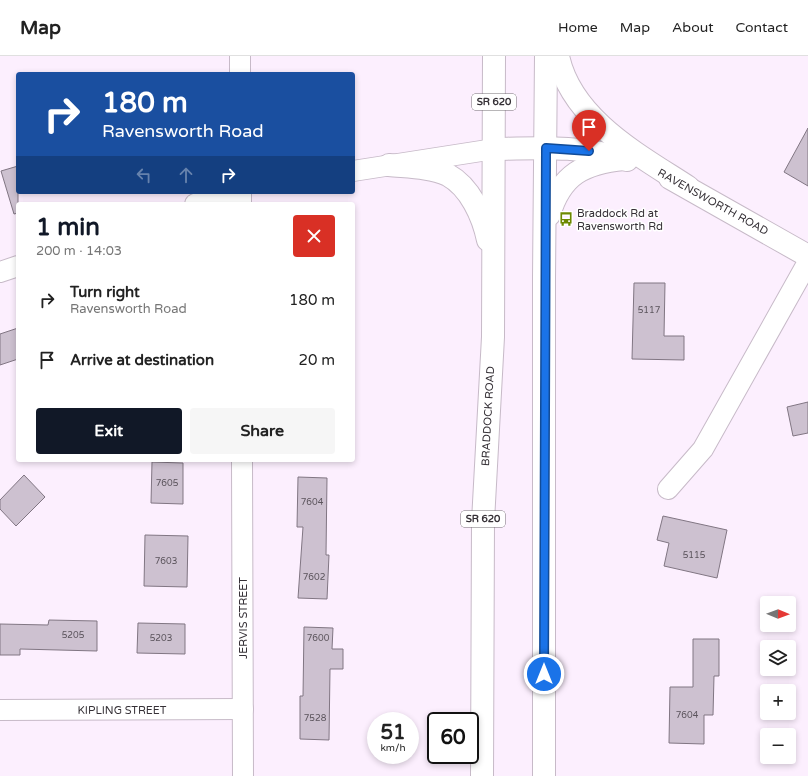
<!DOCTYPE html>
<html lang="en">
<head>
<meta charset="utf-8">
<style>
  :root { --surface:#fff; --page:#f6f6f6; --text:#222; --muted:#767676; --line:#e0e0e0; --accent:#111827 }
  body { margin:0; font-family:"Varela Round",sans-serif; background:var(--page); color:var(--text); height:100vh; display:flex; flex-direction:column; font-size:15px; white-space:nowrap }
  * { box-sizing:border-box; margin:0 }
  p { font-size:13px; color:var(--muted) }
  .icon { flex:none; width:22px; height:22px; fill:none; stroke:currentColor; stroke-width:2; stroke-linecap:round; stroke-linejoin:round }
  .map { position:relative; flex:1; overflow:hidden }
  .sheet { position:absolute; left:16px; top:146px; width:339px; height:260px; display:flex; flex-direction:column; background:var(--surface); border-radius:4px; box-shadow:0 2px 6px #0003 }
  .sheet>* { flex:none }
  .top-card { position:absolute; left:16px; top:16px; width:339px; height:122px; border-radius:4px; box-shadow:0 2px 6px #0003; background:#1a4fa0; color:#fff; overflow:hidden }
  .needle { width:26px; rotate:91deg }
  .controls { position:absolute; left:760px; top:540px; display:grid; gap:8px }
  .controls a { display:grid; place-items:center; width:36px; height:36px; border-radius:4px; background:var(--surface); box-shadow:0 2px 6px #0003; font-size:20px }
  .speed { position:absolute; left:367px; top:656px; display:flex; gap:8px; font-size:20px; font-weight:700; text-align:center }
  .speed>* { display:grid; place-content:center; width:52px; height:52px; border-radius:50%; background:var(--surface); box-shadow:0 2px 6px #0003; line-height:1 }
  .speed small { font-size:10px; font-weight:400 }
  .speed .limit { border:2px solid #111; border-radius:6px; background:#fff; color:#111 }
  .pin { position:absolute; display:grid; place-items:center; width:34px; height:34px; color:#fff; margin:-41px -17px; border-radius:50% 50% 50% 0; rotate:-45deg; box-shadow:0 0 4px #0007 }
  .pin .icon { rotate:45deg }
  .me { position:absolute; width:44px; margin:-22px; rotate:0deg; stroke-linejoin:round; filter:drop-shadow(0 0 3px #0008) }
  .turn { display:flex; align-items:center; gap:14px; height:84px; padding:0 20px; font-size:18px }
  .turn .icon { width:52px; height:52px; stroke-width:2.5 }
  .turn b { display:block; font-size:28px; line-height:34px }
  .lanes { display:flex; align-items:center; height:38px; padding:0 20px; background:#0003; justify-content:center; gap:20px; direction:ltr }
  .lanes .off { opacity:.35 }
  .round { display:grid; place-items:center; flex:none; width:42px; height:42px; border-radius:4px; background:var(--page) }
  .summary { display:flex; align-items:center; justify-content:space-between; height:68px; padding:0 20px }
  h1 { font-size:24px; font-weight:700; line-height:30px; color:var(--accent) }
  .cta { display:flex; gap:8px; margin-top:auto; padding:8px 20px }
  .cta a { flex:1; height:46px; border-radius:4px; background:var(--accent); color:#fff; font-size:16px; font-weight:700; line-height:46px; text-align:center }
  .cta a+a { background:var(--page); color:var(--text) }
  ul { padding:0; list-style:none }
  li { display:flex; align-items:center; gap:12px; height:60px; padding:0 20px }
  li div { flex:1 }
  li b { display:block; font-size:15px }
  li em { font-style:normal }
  header { display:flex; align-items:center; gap:24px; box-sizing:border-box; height:56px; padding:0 20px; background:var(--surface); border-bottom:1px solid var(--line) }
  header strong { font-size:19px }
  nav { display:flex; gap:22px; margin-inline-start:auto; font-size:14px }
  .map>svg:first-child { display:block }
</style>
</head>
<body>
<header>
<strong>Map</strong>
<nav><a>Home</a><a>Map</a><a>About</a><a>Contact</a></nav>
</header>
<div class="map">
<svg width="808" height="720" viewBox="0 0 808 720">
  <rect width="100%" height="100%" fill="#fceffe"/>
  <!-- building -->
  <g fill="#cdc1d0" stroke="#817683">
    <path d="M808 72V130L784 116Z"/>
    <path d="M18 110V157L14 158 1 115Z"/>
    <path d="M634 227H665L664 280H684V304L632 303Z"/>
    <path d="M18 272V303L0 309V278Z"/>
    <path d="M808 346V377L793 380 787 351Z"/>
    <path d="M152 406 183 407V448L151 447Z"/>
    <path d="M24 419 45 441 16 470 0 453V444Z"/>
    <path d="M298 421 327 422 326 499H329L327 543 298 542 303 471H297Z"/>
    <path d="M663 460 727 474 717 522 664 510 669 487 657 484Z"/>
    <path d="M145 479 188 480 187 531 144 530Z"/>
    <path d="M49 564 97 565V595L20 593V599H0V568L48 569Z"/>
    <path d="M138 567 185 568V598L137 597Z"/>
    <path d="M304 571 333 572 332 593H343V613H330L329 684 300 683V640H303Z"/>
    <path d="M693 583H719V620H714L713 659H704V688L669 687 670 631H693Z"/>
  </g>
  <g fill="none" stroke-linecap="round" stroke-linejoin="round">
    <defs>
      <g id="minor">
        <path d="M240 0V18"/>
        <path d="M353 115 494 93"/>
        <path d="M241 136V148"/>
        <path d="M195 148 229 136"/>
        <path d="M0 216 18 210"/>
        <path d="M242 404 243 720"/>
        <path d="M668 433 703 393 808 206"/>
        <path d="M0 654 243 653"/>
      </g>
      <g id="secondary">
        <path d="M494 93C539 92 584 89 627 104"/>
        <path d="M670 122 808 200"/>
      </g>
      <g id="primary">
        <path d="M558 0C571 63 639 99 688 131"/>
        <path d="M389 109C408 111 430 111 448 119 470 131 483 160 488 184"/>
        <path d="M549 159C561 118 584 107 624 103"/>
        <path d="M482 720 483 465 493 281 494 0"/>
        <path d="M544 720V222L546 0"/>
      </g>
    </defs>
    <!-- minor casing -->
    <use href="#minor" stroke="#c7bac8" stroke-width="22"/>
    <!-- secondary casing -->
    <use href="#secondary" stroke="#c7bac8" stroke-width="24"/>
    <!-- primary casing -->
    <use href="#primary" stroke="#c7bac8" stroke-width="24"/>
    <!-- minor -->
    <use href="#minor" stroke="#fff" stroke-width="20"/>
    <!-- secondary -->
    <use href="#secondary" stroke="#fff" stroke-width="22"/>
    <!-- primary -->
    <use href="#primary" stroke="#fff" stroke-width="22"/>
  </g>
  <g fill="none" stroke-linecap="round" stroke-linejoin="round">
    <defs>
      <path id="route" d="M544 618 546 92 589 95"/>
    </defs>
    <!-- route casing -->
    <use href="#route" stroke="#114b97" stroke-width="10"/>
    <!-- route -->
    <use href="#route" stroke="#1a73e8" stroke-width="7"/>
  </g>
  <!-- icons -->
  <defs>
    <symbol id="bus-bare" viewBox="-9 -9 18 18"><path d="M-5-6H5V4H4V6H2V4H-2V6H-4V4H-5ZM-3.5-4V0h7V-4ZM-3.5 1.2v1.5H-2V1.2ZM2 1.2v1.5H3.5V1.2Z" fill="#6d8900" stroke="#fff" stroke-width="2.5" paint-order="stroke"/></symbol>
  </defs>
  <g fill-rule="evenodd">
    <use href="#bus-bare" x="556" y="153" width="20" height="20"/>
  </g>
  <g text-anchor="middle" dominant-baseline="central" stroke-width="3" stroke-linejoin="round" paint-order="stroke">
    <!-- number labels -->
    <g font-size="9" fill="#5b545c">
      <text x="649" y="254">5117</text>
      <text x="167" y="427">7605</text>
      <text x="312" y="446">7604</text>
      <text x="694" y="499">5115</text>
      <text x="166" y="505">7603</text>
      <text x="314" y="521">7602</text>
      <text x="73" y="579">5205</text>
      <text x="161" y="582">5203</text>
      <text x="318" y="582">7600</text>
      <text x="687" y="659">7604</text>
      <text x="315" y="662">7528</text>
    </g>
    <!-- shield labels -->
    <g fill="#fff" stroke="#726e72" stroke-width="1">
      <rect x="472" y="38" width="44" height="16" rx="3"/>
      <rect x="461" y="455" width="44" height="16" rx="3"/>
    </g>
    <g font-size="10" font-weight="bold" fill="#353036">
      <text x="494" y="46">SR 620</text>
      <text x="483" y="463">SR 620</text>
    </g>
    <!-- street labels -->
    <g font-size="11" fill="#353036" stroke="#fff">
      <text transform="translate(713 146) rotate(29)">RAVENSWORTH ROAD</text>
      <text transform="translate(488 360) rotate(-87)">BRADDOCK ROAD</text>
      <text transform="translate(243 562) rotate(-90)">JERVIS STREET</text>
      <text x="122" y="654">KIPLING STREET</text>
    </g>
    <!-- poi labels -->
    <g font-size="11" fill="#353036" stroke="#fff" text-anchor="start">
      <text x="577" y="157">Braddock Rd at<tspan x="577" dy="13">Ravensworth Rd</tspan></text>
    </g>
  </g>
</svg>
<div class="controls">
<a><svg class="needle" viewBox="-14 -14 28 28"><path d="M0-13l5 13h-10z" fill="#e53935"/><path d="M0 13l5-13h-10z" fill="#767676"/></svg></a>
<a><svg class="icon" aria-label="layers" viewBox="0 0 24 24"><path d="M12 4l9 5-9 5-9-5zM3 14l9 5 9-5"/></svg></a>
<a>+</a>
<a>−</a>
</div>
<div class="speed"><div>51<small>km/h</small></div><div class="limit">60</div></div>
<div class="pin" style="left:589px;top:95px;background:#d93025"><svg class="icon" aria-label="arrive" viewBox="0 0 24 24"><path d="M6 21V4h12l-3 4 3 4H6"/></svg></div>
<svg class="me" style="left:544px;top:618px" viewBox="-20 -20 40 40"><circle r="17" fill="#1a73e8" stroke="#fff" stroke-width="3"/><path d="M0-11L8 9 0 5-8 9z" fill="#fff"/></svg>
<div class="top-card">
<div class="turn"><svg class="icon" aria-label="right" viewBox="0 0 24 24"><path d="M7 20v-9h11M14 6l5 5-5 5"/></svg><div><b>180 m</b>Ravensworth Road</div></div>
<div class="lanes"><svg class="icon off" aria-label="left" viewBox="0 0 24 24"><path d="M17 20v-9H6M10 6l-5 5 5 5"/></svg><svg class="icon off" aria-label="ahead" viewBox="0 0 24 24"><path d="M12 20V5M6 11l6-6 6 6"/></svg><svg class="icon" aria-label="right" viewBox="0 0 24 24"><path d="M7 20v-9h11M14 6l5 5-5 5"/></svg></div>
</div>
<section class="sheet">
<div class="summary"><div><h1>1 min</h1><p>200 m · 14:03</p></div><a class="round" style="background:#d93025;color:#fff"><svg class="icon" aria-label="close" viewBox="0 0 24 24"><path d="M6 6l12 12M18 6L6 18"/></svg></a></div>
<ul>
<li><svg class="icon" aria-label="right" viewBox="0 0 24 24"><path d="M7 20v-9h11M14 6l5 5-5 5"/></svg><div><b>Turn right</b><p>Ravensworth Road</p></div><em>180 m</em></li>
<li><svg class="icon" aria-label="arrive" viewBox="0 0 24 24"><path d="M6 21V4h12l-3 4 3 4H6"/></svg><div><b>Arrive at destination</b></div><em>20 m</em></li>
</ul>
<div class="cta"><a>Exit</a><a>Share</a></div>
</section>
</div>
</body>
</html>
